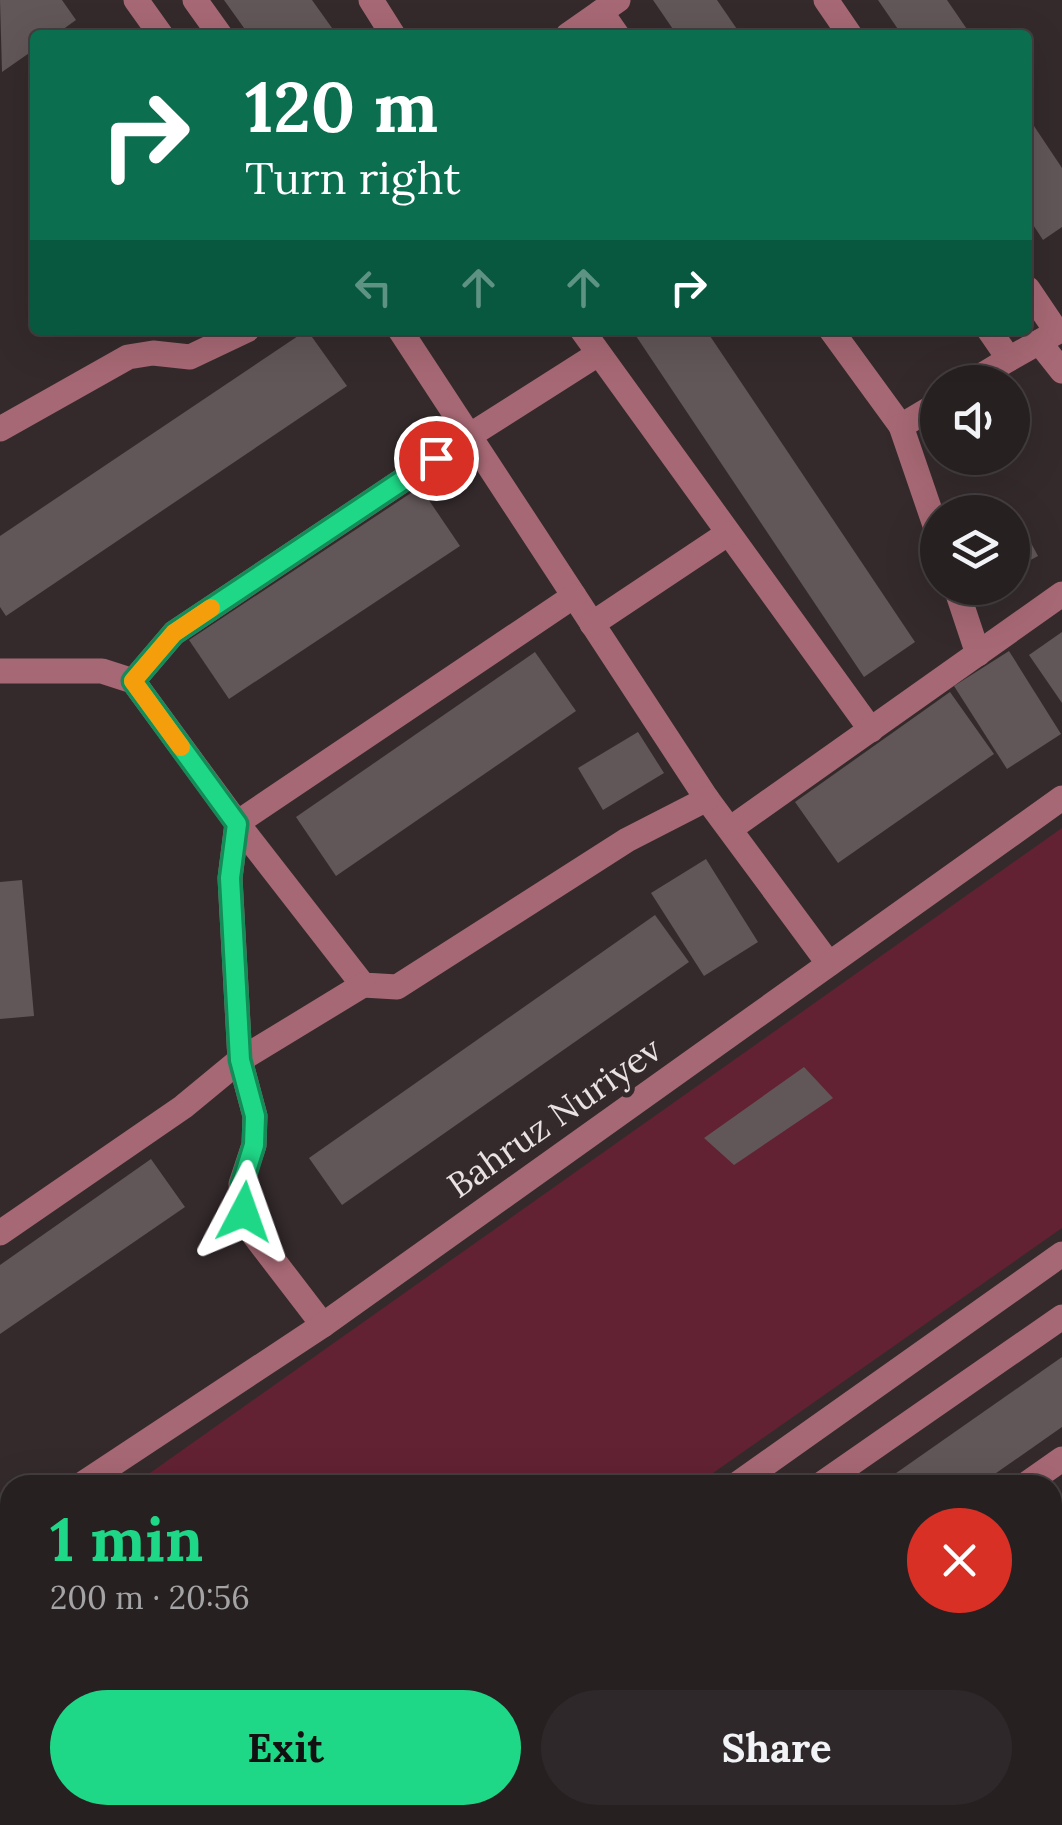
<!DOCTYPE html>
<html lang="en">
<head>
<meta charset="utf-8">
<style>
  :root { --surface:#272021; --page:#2f282a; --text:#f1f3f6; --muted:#a4a3a5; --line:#433e3f; --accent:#1fd887 }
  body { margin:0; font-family:Lora,serif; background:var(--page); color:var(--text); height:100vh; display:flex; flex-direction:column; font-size:38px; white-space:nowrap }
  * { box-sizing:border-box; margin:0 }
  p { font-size:32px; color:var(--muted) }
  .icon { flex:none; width:55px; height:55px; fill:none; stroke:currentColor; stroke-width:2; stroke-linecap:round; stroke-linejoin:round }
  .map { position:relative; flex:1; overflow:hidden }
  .sheet { position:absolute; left:0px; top:1475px; width:1062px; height:350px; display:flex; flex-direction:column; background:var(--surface); border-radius:30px 30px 0 0; box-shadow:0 10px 40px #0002,0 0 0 2px var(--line) }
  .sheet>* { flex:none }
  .banner { position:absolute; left:30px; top:30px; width:1002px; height:305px; border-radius:10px; box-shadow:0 10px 40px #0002,0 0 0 2px var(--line); background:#0b6e4f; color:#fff; overflow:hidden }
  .tools { position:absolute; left:920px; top:365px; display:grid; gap:20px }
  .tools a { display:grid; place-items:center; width:110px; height:110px; border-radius:50%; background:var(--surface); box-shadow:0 10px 40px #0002,0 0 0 2px var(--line); font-size:50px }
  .pin { position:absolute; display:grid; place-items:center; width:85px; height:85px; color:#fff; margin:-42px; border:5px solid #fff; border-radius:50%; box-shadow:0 2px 10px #0007 }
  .me { position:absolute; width:110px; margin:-55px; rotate:4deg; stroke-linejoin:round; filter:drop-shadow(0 0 8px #0008) }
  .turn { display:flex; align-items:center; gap:35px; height:210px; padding:0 50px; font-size:45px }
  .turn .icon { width:130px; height:130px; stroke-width:2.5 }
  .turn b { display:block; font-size:70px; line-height:85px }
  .lanes { display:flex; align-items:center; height:95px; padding:0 50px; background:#0003; justify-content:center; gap:50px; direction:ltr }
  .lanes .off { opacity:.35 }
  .round { display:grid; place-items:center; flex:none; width:105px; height:105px; border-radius:52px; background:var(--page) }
  .head { display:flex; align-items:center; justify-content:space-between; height:170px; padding:0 50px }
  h1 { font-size:60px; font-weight:700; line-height:75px; color:var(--accent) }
  .button { display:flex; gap:20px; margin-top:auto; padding:20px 50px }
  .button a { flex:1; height:115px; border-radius:60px; background:var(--accent); color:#111; font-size:40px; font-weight:700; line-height:115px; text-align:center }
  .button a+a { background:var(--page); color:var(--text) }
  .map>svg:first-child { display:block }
</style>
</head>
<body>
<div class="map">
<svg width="1062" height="1825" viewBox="0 0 1062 1825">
  <rect width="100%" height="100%" fill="#342a2c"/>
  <!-- green -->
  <g fill="#622233">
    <path d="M1062 828V1228L696 1485H133Z"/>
    <path d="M10 1572V1815H227L212 1825H0V1579Z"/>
  </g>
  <!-- building -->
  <g fill="#615658">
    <path d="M0 0H62L76 20 55 35H35V49L2 72Z"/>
    <path d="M224 0H312L337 35H249Z"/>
    <path d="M653 0H717L741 35H677Z"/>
    <path d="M878 0H947L971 35H902Z"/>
    <path d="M1028 117 1062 168V227L1043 240 1028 217Z"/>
    <path d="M307 330 347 386 6 616 0 607V536Z"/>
    <path d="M632 330H706L915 642 864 677Z"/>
    <path d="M420 487 460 546 229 699 189 640Z"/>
    <path d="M1011 506 1038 556 1012 570V512H1000Z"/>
    <path d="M1062 632V703L1029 655Z"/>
    <path d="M1009 651 1061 734 1007 769 954 686Z"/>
    <path d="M535 652 576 711 336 876 296 817Z"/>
    <path d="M950 692 994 754 838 863 795 802Z"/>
    <path d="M638 732 664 773 603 810 578 768Z"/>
    <path d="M706 859 758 942 704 976 651 893Z"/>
    <path d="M22 880 34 1016 0 1019V882Z"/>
    <path d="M655 915 689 962 342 1205 309 1158Z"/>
    <path d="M804 1067 833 1098 734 1165 704 1138Z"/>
    <path d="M151 1159 185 1207 0 1334V1265Z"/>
    <path d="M1062 1357V1427L979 1485H879Z"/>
    <path d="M1062 1633V1702L1052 1709V1639Z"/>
    <path d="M401 1815H511L497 1825H387Z"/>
    <path d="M802 1815H901L887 1825H800L796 1819Z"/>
  </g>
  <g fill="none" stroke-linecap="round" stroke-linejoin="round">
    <!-- minor -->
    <g stroke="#a66874" stroke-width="25">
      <path d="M136 0 161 35"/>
      <path d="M195 0 220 35"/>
      <path d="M371 0 393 35"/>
      <path d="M826 0 850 35"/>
      <path d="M601 12 617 35"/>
      <path d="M568 35 618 0"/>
      <path d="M400 330 707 799 829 964"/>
      <path d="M582 330 871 730"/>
      <path d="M831 330 901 426 938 404"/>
      <path d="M989 330 1009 359 1057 332 1028 289"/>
      <path d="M1039 342 1062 371"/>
      <path d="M971 382 1009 359"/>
      <path d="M901 426 938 534"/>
      <path d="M0 429 128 357 153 353 190 357 247 330"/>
      <path d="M956 588 978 654"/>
      <path d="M574 596 237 823 363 985 397 987 627 840 707 799"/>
      <path d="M592 624 727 534"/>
      <path d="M0 671H102L133 681 237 823 230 878 240 1060 255 1116 254 1145 241 1184 244 1212 254 1235 323 1325"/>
      <path d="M133 681 174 633 469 436 598 354"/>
      <path d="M730 829 1062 594"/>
      <path d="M0 1233 183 1107 240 1060 363 985"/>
      <path d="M81 1485 323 1325 1062 798"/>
      <path d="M736 1485 1062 1254"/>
      <path d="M820 1485 1062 1317"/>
      <path d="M1025 1485 1062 1459"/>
      <path d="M0 1539 10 1532"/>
      <path d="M1052 1559 1062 1552"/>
      <path d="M594 1815 600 1825"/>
      <path d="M256 1825 270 1815"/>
      <path d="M525 1825 540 1815"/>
      <path d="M752 1825 753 1815"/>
    </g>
  </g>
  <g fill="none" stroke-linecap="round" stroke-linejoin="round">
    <defs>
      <path id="route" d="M244 1212 242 1184 254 1145 255 1116 240 1060 230 878 237 824 133 681 174 633 436 458"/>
    </defs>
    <!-- route casing -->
    <use href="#route" stroke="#148c58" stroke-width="25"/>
    <!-- route -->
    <use href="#route" stroke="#1fd887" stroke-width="18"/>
    <!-- slow -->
    <path stroke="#f59e0b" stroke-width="18" d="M181 747 133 681 174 633 211 608"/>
  </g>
  <g text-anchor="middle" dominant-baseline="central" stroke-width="10" stroke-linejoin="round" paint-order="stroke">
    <!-- street labels -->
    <g font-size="35" fill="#e9e2e3" stroke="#342a2c">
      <text transform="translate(554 1117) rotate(-35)">Bahruz Nuriyev</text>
    </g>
  </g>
</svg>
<div class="tools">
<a><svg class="icon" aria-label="sound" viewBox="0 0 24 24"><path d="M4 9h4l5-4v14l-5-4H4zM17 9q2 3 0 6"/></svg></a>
<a><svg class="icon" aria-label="layers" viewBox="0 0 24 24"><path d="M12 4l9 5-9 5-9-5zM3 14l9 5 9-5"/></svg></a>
</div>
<div class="pin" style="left:436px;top:458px;background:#d93025"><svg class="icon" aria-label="arrive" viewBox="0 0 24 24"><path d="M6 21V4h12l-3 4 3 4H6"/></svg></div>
<svg class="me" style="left:244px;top:1212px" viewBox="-20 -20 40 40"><path d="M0-17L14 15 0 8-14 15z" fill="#1fd887" stroke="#fff" stroke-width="4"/></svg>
<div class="banner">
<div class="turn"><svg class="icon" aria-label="right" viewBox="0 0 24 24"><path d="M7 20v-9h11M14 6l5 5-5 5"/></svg><div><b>120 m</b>Turn right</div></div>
<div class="lanes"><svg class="icon off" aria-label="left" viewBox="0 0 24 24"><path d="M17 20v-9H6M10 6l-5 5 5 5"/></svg><svg class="icon off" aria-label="ahead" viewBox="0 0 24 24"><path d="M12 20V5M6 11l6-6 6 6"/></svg><svg class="icon off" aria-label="ahead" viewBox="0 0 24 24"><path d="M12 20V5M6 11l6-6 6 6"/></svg><svg class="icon" aria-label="right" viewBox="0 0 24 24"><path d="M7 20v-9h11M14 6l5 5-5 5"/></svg></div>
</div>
<section class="sheet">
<div class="head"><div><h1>1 min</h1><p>200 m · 20:56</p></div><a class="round" style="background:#d93025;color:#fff"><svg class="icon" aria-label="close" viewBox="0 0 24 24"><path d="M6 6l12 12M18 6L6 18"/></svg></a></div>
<div class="button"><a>Exit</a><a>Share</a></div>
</section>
</div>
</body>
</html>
